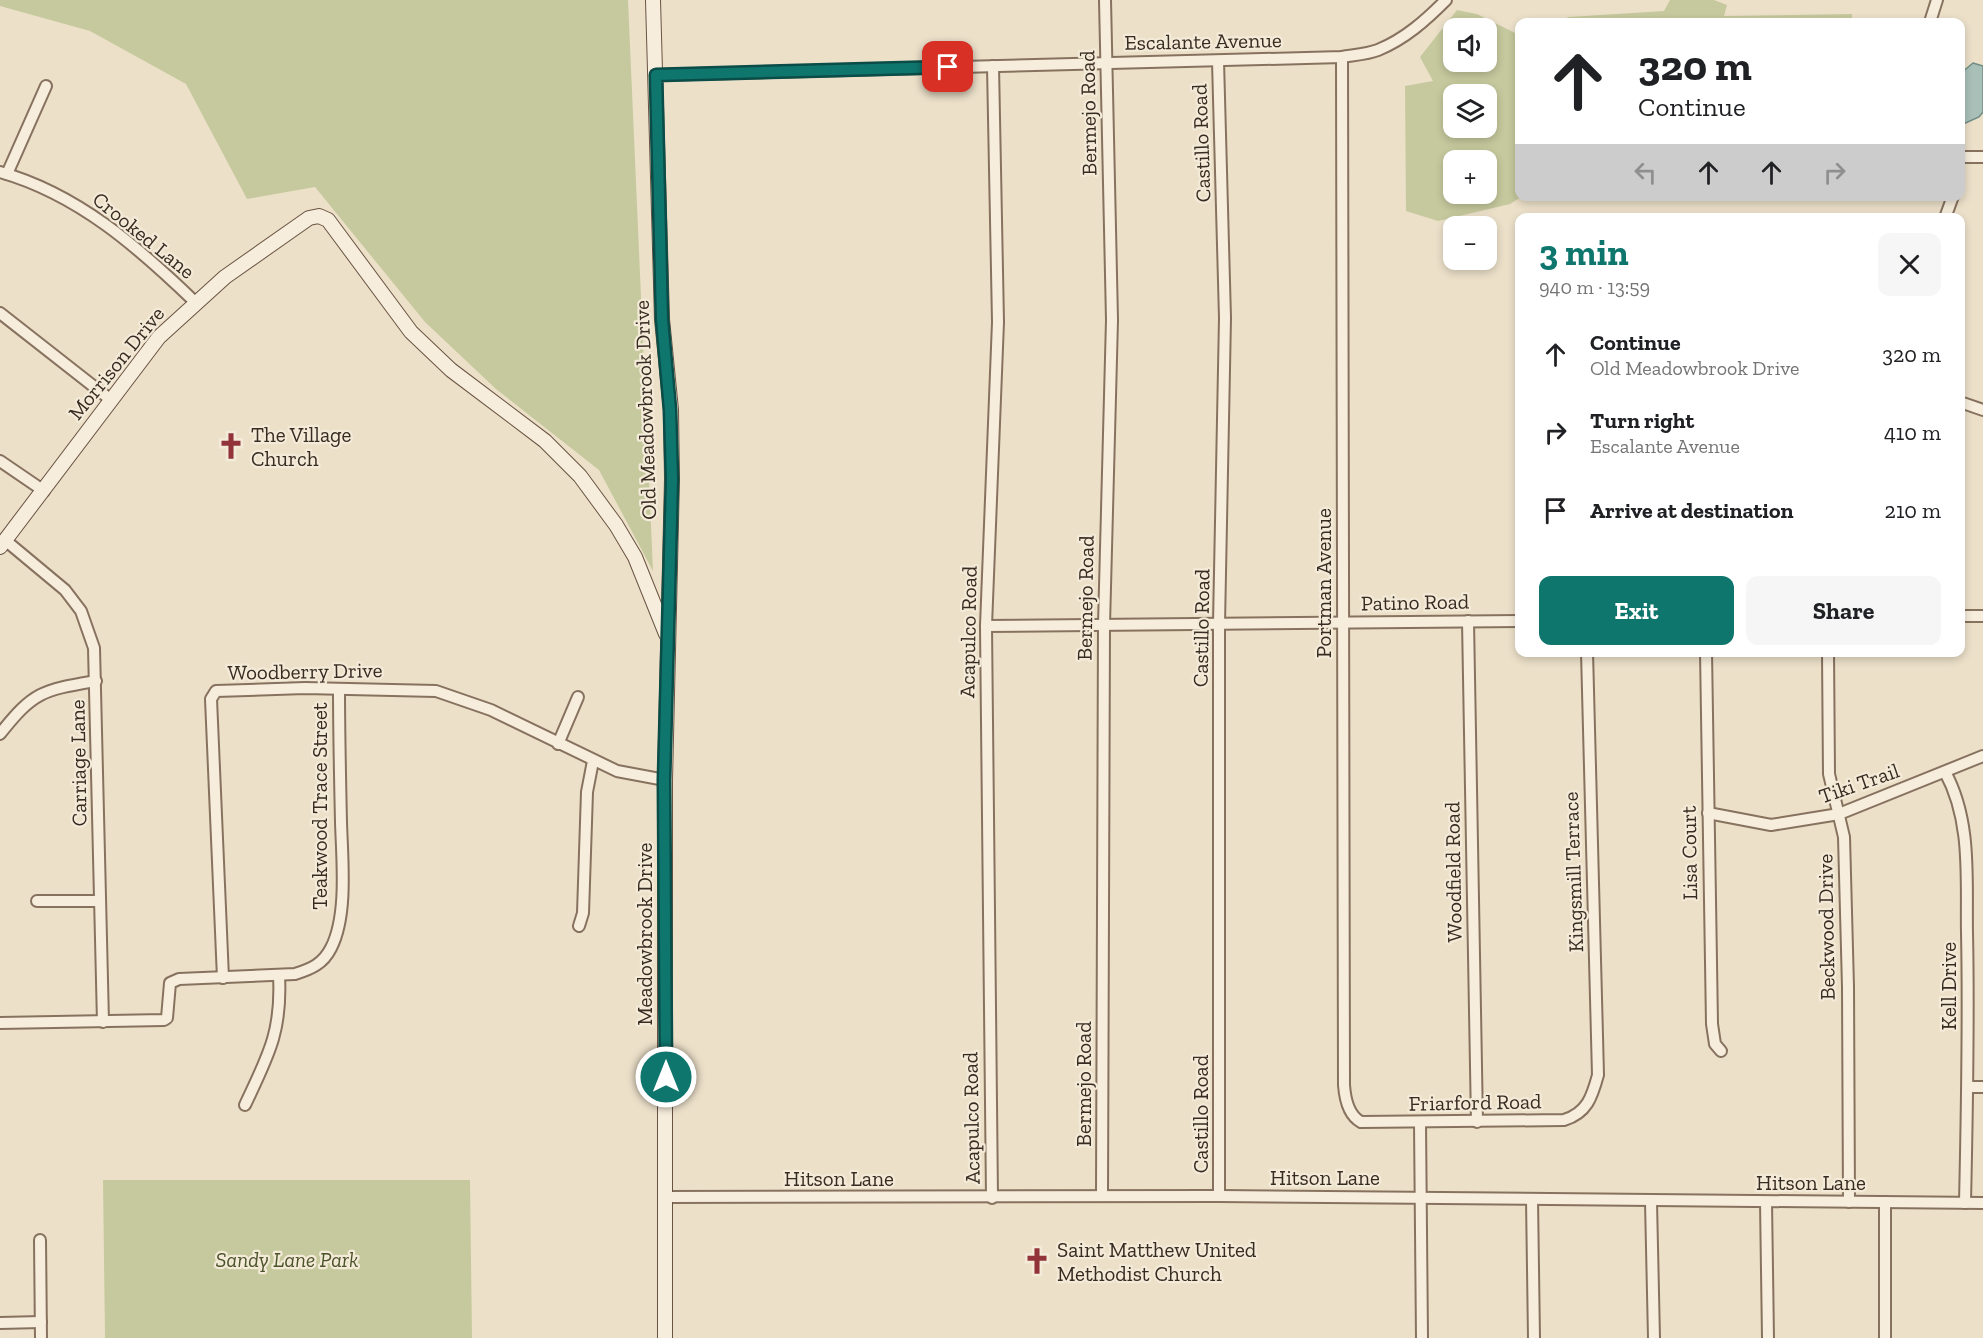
<!DOCTYPE html>
<html lang="en">
<head>
<meta charset="utf-8">
<style>
  :root { --surface:#fff; --page:#f6f6f6; --text:#202124; --muted:#757577; --accent:#0f766e }
  body { margin:0; font-family:"Zilla Slab",serif; background:var(--page); color:var(--text); height:100vh; display:flex; flex-direction:column; font-size:22px; white-space:nowrap }
  * { box-sizing:border-box; margin:0 }
  p { font-size:20px; color:var(--muted) }
  .icon { flex:none; width:33px; height:33px; fill:none; stroke:currentColor; stroke-width:2; stroke-linecap:round; stroke-linejoin:round }
  .map { position:relative; flex:1; overflow:hidden }
  .sheet { position:absolute; left:1515px; top:213px; width:450px; height:444px; display:flex; flex-direction:column; background:var(--surface); border-radius:12px; box-shadow:0 3px 9px #0003 }
  .sheet>* { flex:none }
  .hud { position:absolute; left:1515px; top:18px; width:450px; height:183px; border-radius:12px; box-shadow:0 3px 9px #0003; background:#fff; color:var(--text); overflow:hidden }
  .tools { position:absolute; left:1443px; top:18px; display:grid; gap:12px }
  .tools a { display:grid; place-items:center; width:54px; height:54px; border-radius:12px; background:var(--surface); box-shadow:0 3px 9px #0003; font-size:30px }
  .pin { position:absolute; display:grid; place-items:center; width:51px; height:51px; color:#fff; margin:-26px; border-radius:12px; box-shadow:0 3px 9px #0006 }
  .me { position:absolute; width:66px; margin:-33px; rotate:0deg; stroke-linejoin:round; filter:drop-shadow(0 0 4px #0008) }
  .turn { display:flex; align-items:center; gap:21px; height:126px; padding:0 24px; font-size:27px }
  .turn .icon { width:78px; height:78px; stroke-width:2.5 }
  .turn b { display:block; font-size:42px; line-height:51px }
  .lanes { display:flex; align-items:center; height:57px; padding:0 24px; background:#0003; justify-content:center; gap:30px; direction:ltr }
  .lanes .off { opacity:.35 }
  .round { display:grid; place-items:center; flex:none; width:63px; height:63px; border-radius:12px; background:var(--page) }
  .summary { display:flex; align-items:center; justify-content:space-between; height:102px; padding:0 24px }
  h1 { font-size:36px; font-weight:800; line-height:45px; color:var(--accent) }
  .action { display:flex; gap:12px; margin-top:auto; padding:12px 24px }
  .action a { flex:1; height:69px; border-radius:12px; background:var(--accent); color:#fff; font-size:24px; font-weight:800; line-height:69px; text-align:center }
  .action a+a { background:var(--page); color:var(--text) }
  ul { padding:0; list-style:none }
  li { display:flex; align-items:center; gap:18px; height:78px; padding:0 24px }
  li div { flex:1 }
  li b { display:block; font-size:22px }
  li em { font-style:normal }
  .map>svg:first-child { display:block }
</style>
</head>
<body>
<div class="map">
<svg width="1983" height="1338" viewBox="0 0 1983 1338">
  <rect width="100%" height="100%" fill="#ece0c9"/>
  <!-- green -->
  <g fill="#c6c99d" fill-rule="evenodd">
    <path d="M0 0H628L653 571 599 470 496 389 425 322 315 187 247 199 186 84 90 31 0 6Z"/>
    <path d="M1670 0H1714L1727 5 1724 16 1852 14V22H1563L1568 17 1664 11Z"/>
    <path d="M1457 10 1477 14 1519 35 1521 197 1510 204 1438 221 1406 211 1405 86 1433 81 1420 57ZM1454 28H1486V62H1454ZM1454 94H1486V128H1454ZM1454 160H1486V194H1454Z"/>
    <path d="M103 1180H470L472 1338H105Z"/>
  </g>
  <!-- water -->
  <path fill="#a9c0b8" stroke="#708e85" stroke-width="1.5" d="M1973 63 1983 66V112L1979 117 1961 125V73Z"/>
  <g fill="none" stroke-linecap="round" stroke-linejoin="round">
    <defs>
      <g id="street">
        <path d="M1930 22 1937 0"/>
        <path d="M1342 57 1344 1085C1345 1099 1348 1115 1361 1122L1564 1120C1587 1113 1592 1097 1598 1075L1587 652"/>
        <path d="M1218 61 1225 318 1219 624V1196"/>
        <path d="M655 75 1342 57C1354 55 1368 54 1378 50 1405 39 1426 20 1446 0"/>
        <path d="M1960 157H1983"/>
        <path d="M0 172C78 194 138 247 195 302"/>
        <path d="M7 174 46 86"/>
        <path d="M1945 218 1953 196"/>
        <path d="M0 313 111 400"/>
        <path d="M1960 402 1983 410"/>
        <path d="M0 461 44 491"/>
        <path d="M5 540 65 590 81 611 94 648 103 1022"/>
        <path d="M1960 616H1983"/>
        <path d="M1468 621 1477 1122"/>
        <path d="M986 626 1520 621"/>
        <path d="M1706 652 1712 1024 1715 1044 1721 1051"/>
        <path d="M1828 652 1829 774 1844 837 1848 987 1849 1202"/>
        <path d="M0 734C34 691 43 690 96 681"/>
        <path d="M558 744 578 697"/>
        <path d="M1945 772C1972 821 1966 879 1967 933 1969 1023 1967 1113 1965 1203"/>
        <path d="M1708 813 1771 825 1839 814 1983 756"/>
        <path d="M37 901H100"/>
        <path d="M579 926 583 913 587 792 593 761"/>
        <path d="M223 978 211 699 216 691 305 688 436 691 491 710 617 771 665 780"/>
        <path d="M0 1023 164 1020 167 1018 170 983 179 979 295 974C311 969 323 964 331 948 348 915 342 859 341 822 340 777 339 733 339 689"/>
        <path d="M1968 1087H1983"/>
        <path d="M245 1105C268 1056 282 1032 279 976"/>
        <path d="M1420 1123 1422 1338"/>
        <path d="M1102 1196 1104 625 1112 320 1105 0"/>
        <path d="M666 1197 1219 1196 1983 1203"/>
        <path d="M992 1198 986 626 998 322 993 66"/>
        <path d="M1532 1199 1534 1338"/>
        <path d="M1651 1202 1654 1338"/>
        <path d="M1766 1202 1768 1338"/>
        <path d="M40 1240 41 1338"/>
        <path d="M0 1323 41 1322"/>
        <path d="M1885 1338V1202"/>
      </g>
      <g id="secondary">
        <path d="M653 0 662 319 671 410 672 479 665 780V1338"/>
        <path d="M0 547 159 337 225 277 309 218 319 216 328 220 411 332 451 370 545 441 580 476 616 525 635 557 666 634"/>
      </g>
    </defs>
    <!-- street casing -->
    <use href="#street" stroke="#87725f" stroke-width="14"/>
    <!-- secondary casing -->
    <use href="#secondary" stroke="#695342" stroke-width="16"/>
    <!-- street -->
    <use href="#street" stroke="#f7eddc" stroke-width="10"/>
    <!-- secondary -->
    <use href="#secondary" stroke="#f7eddc" stroke-width="14"/>
  </g>
  <g fill="none" stroke-linecap="round" stroke-linejoin="round">
    <defs>
      <path id="route" d="M666 1077 664 780 672 479 670 410 662 319 656 75 948 67"/>
    </defs>
    <!-- route casing -->
    <use href="#route" stroke="#0a4d48" stroke-width="15"/>
    <!-- route -->
    <use href="#route" stroke="#0f766e" stroke-width="10"/>
  </g>
  <!-- icons -->
  <defs>
    <symbol id="church-bare" viewBox="-9 -9 18 18"><path d="M-1.2-6h2.4v3.5h3.3v2.4h-3.3V6h-2.4V-.1h-3.3v-2.4h3.3Z" fill="#913339" stroke="#f3ead8" stroke-width="2.5" paint-order="stroke"/></symbol>
  </defs>
  <g fill-rule="evenodd">
    <use href="#church-bare" x="212" y="427" width="38" height="38"/>
    <use href="#church-bare" x="1018" y="1242" width="38" height="38"/>
  </g>
  <g text-anchor="middle" dominant-baseline="central" stroke-width="4.5" stroke-linejoin="round" paint-order="stroke">
    <!-- street labels -->
    <g font-size="21" fill="#382b21" stroke="#f3ead8">
      <text transform="translate(1203 41) rotate(-1)">Escalante Avenue</text>
      <text transform="translate(1088 113) rotate(-91)">Bermejo Road</text>
      <text transform="translate(1201 143) rotate(-92)">Castillo Road</text>
      <text transform="translate(144 235) rotate(39)">Crooked Lane</text>
      <text transform="translate(116 363) rotate(-51)">Morrison Drive</text>
      <text transform="translate(645 410) rotate(-92)">Old Meadowbrook Drive</text>
      <text transform="translate(1323 583) rotate(-90)">Portman Avenue</text>
      <text transform="translate(1085 598) rotate(-89)">Bermejo Road</text>
      <text transform="translate(1415 602) rotate(-1)">Patino Road</text>
      <text transform="translate(1201 628) rotate(-89)">Castillo Road</text>
      <text transform="translate(968 632) rotate(-89)">Acapulco Road</text>
      <text transform="translate(305 671) rotate(-1)">Woodberry Drive</text>
      <text transform="translate(78 763) rotate(-91)">Carriage Lane</text>
      <text transform="translate(1859 783) rotate(-19)">Tiki Trail</text>
      <text transform="translate(319 806) rotate(-90)">Teakwood Trace Street</text>
      <text transform="translate(1689 853) rotate(-91)">Lisa Court</text>
      <text transform="translate(1453 872) rotate(-91)">Woodfield Road</text>
      <text transform="translate(1573 872) rotate(-92)">Kingsmill Terrace</text>
      <text transform="translate(1826 927) rotate(-91)">Beckwood Drive</text>
      <text transform="translate(644 934) rotate(-90)">Meadowbrook Drive</text>
      <text transform="translate(1948 986) rotate(-90)">Kell Drive</text>
      <text transform="translate(1083 1084) rotate(-90)">Bermejo Road</text>
      <text transform="translate(1475 1102) rotate(-1)">Friarford Road</text>
      <text transform="translate(1200 1114) rotate(-90)">Castillo Road</text>
      <text transform="translate(971 1118) rotate(-91)">Acapulco Road</text>
      <text x="1325" y="1177">Hitson Lane</text>
      <text x="839" y="1178">Hitson Lane</text>
      <text x="1811" y="1182">Hitson Lane</text>
    </g>
    <!-- poi labels -->
    <g font-size="21" fill="#382b21" stroke="#f3ead8" text-anchor="start">
      <text x="251" y="434">The Village<tspan x="251" dy="24">Church</tspan></text>
      <text x="1057" y="1249">Saint Matthew United<tspan x="1057" dy="24">Methodist Church</tspan></text>
    </g>
    <!-- park labels -->
    <g font-size="21" font-style="italic" fill="#4b532a" stroke="#f3ead8">
      <text x="287" y="1259">Sandy Lane Park</text>
    </g>
  </g>
</svg>
<div class="tools">
<a><svg class="icon" aria-label="sound" viewBox="0 0 24 24"><path d="M4 9h4l5-4v14l-5-4H4zM17 9q2 3 0 6"/></svg></a>
<a><svg class="icon" aria-label="layers" viewBox="0 0 24 24"><path d="M12 4l9 5-9 5-9-5zM3 14l9 5 9-5"/></svg></a>
<a>+</a>
<a>−</a>
</div>
<div class="pin" style="left:948px;top:67px;background:#d93025"><svg class="icon" aria-label="arrive" viewBox="0 0 24 24"><path d="M6 21V4h12l-3 4 3 4H6"/></svg></div>
<svg class="me" style="left:666px;top:1077px" viewBox="-20 -20 40 40"><circle r="17" fill="#0f766e" stroke="#fff" stroke-width="3"/><path d="M0-11L8 9 0 5-8 9z" fill="#fff"/></svg>
<div class="hud">
<div class="turn"><svg class="icon" aria-label="ahead" viewBox="0 0 24 24"><path d="M12 20V5M6 11l6-6 6 6"/></svg><div><b>320 m</b>Continue</div></div>
<div class="lanes"><svg class="icon off" aria-label="left" viewBox="0 0 24 24"><path d="M17 20v-9H6M10 6l-5 5 5 5"/></svg><svg class="icon" aria-label="ahead" viewBox="0 0 24 24"><path d="M12 20V5M6 11l6-6 6 6"/></svg><svg class="icon" aria-label="ahead" viewBox="0 0 24 24"><path d="M12 20V5M6 11l6-6 6 6"/></svg><svg class="icon off" aria-label="right" viewBox="0 0 24 24"><path d="M7 20v-9h11M14 6l5 5-5 5"/></svg></div>
</div>
<section class="sheet">
<div class="summary"><div><h1>3 min</h1><p>940 m · 13:59</p></div><a class="round"><svg class="icon" aria-label="close" viewBox="0 0 24 24"><path d="M6 6l12 12M18 6L6 18"/></svg></a></div>
<ul>
<li><svg class="icon" aria-label="ahead" viewBox="0 0 24 24"><path d="M12 20V5M6 11l6-6 6 6"/></svg><div><b>Continue</b><p>Old Meadowbrook Drive</p></div><em>320 m</em></li>
<li><svg class="icon" aria-label="right" viewBox="0 0 24 24"><path d="M7 20v-9h11M14 6l5 5-5 5"/></svg><div><b>Turn right</b><p>Escalante Avenue</p></div><em>410 m</em></li>
<li><svg class="icon" aria-label="arrive" viewBox="0 0 24 24"><path d="M6 21V4h12l-3 4 3 4H6"/></svg><div><b>Arrive at destination</b></div><em>210 m</em></li>
</ul>
<div class="action"><a>Exit</a><a>Share</a></div>
</section>
</div>
</body>
</html>
